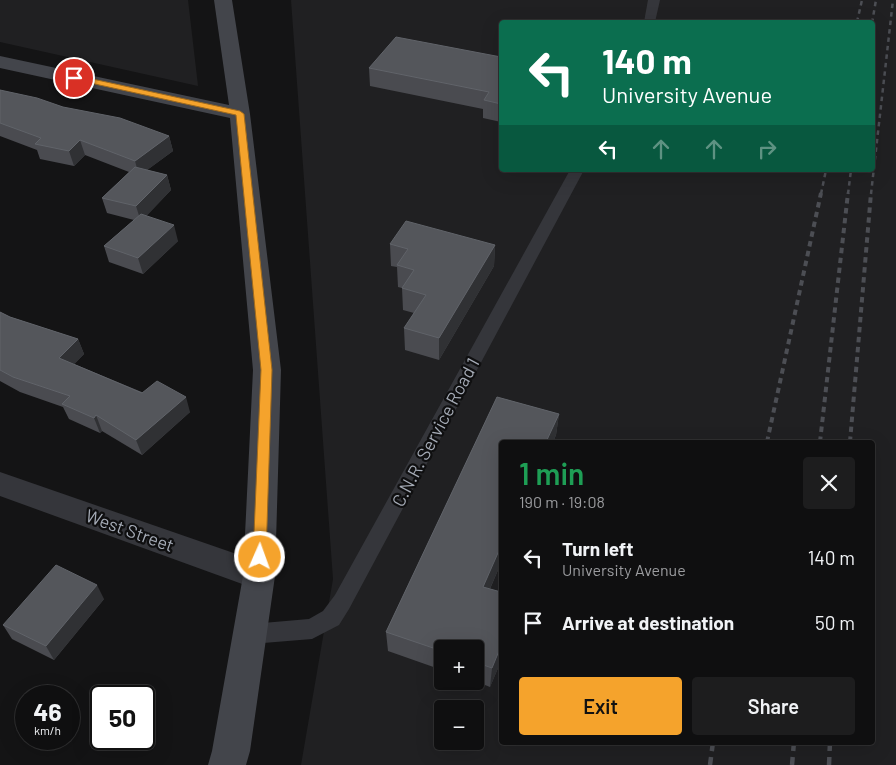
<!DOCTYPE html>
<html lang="en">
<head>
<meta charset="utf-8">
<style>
  :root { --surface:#0f0f10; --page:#1d1d1e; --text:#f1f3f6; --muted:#9b9c9f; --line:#2f2f30; --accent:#f5a32c }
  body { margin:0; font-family:Barlow,sans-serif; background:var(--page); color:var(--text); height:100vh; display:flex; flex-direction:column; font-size:19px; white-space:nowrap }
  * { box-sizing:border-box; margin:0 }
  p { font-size:16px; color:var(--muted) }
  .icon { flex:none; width:28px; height:28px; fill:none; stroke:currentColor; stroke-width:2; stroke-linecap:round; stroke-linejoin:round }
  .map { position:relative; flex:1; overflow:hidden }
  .panel { position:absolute; left:499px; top:440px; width:376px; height:305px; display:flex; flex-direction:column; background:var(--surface); border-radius:5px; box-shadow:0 5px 20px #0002,0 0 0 1px var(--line) }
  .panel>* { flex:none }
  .hud { position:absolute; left:499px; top:20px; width:376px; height:152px; border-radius:5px; box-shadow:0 5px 20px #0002,0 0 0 1px var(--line); background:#0b6e4f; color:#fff; overflow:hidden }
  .buttons { position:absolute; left:434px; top:640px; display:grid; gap:10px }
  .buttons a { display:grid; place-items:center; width:50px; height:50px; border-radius:5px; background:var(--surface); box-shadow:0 5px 20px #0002,0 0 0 1px var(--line); font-size:25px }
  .speed { position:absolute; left:15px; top:685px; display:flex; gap:10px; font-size:25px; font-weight:700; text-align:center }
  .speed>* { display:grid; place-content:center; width:65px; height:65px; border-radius:50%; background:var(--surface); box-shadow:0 5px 20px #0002,0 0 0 1px var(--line); line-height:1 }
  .speed small { font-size:12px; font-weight:400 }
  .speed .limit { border:2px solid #111; border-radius:8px; background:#fff; color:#111 }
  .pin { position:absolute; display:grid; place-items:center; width:42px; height:42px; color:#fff; margin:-21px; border:2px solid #fff; border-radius:50%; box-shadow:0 1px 5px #0007 }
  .me { position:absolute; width:55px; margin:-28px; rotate:2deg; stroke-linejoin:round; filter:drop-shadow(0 0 4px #0008) }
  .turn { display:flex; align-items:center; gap:18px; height:105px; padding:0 20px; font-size:22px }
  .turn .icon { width:65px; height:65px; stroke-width:2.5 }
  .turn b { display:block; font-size:35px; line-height:42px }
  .lanes { display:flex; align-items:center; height:48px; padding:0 20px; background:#0003; justify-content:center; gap:25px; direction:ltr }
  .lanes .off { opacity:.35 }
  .round { display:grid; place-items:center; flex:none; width:52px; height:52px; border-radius:5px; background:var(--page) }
  .summary { display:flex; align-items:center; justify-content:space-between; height:85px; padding:0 20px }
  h1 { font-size:30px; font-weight:600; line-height:38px; color:#1e9e55 }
  .action { display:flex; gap:10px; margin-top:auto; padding:10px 20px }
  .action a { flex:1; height:58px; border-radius:5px; background:var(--accent); color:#111; font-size:20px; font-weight:600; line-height:58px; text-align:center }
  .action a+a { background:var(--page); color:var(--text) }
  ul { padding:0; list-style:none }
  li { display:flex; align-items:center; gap:15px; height:65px; padding:0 20px }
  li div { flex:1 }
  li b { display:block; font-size:19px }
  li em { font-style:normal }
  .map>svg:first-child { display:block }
</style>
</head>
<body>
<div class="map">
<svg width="896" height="765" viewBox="0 0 896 765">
  <rect width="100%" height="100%" fill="#141415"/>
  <!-- built -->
  <g fill="#202022" fill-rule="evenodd">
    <path d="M0 0H188L198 86 0 42Z"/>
    <path d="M291 0H896V765H301L333 579ZM501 22H872V170H501ZM501 442H872V742H501ZM442 649H475V681H442ZM442 709H475V741H442Z"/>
  </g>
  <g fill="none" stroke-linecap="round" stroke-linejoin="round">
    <!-- lane -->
    <g fill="#35363b" fill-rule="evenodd">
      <path d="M648 0H660L655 22H644Z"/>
      <path d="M570 170H584L349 609 339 625 312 639 250 644 242 641 239 634 242 627 250 624 309 619 323 611 335 595Z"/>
    </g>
    <!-- street -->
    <path fill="#35363b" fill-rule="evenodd" d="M0 472 271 566 275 576 271 586 259 590 0 496Z"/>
    <!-- secondary -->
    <path fill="#43454b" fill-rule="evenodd" d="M214 0H232L250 114 281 370 275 576 250 751 246 765H208L212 751 243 576 253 370 230 118 0 68V56L229 105Z"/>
    <!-- rail-far2 -->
    <g stroke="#4c4e54" stroke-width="2.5" stroke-dasharray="4.5 4" stroke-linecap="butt">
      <path d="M857 22 862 0"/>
      <path d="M872 23 876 0"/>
      <path d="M821 194 826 170"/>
      <path d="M848 194 851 170"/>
      <path d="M871 194 893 0"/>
    </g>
    <!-- rail-far1 -->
    <g stroke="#4c4e54" stroke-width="4" stroke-dasharray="5.5 4.5" stroke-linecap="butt">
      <path d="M767 442 821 193"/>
      <path d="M820 442 848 193"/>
      <path d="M850 442 871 193"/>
    </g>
    <!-- rail -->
    <g stroke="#4c4e54" stroke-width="4.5" stroke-dasharray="8 6" stroke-linecap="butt">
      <path d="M710 765 713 742"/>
      <path d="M792 765 794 742"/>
      <path d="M829 765 830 742"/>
    </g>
  </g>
  <!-- wall -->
  <g fill="#4a4b50">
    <path d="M501 57V122L483 118V109L370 86 369 68Z"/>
    <path d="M0 90 169 136 173 151 147 170 167 175 171 190 146 216 178 241 143 274 109 262 104 246 134 220 107 213 102 198 129 172 85 155 74 166 40 159 37 150 0 136Z"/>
    <path d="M390 244 495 245 494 266 439 360 405 350 404 328 414 313 403 310 402 288 398 287 397 267 391 266Z"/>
    <path d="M0 312 10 317 78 339 84 354 74 364 190 412 142 455 102 431 100 433 69 419 63 407 20 392 0 381Z"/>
    <path d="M497 397 559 414 556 435 553 442H501V563L490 589 501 592V661L490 687 475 681V649H442V670L388 651 386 632Z"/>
    <path d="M104 599 54 660 12 639 3 625Z"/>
  </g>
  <!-- shaded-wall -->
  <g fill="#303134">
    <path d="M169 136 173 151 139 176 135 161Z"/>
    <path d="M80 140 85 155 74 166 69 151Z"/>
    <path d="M167 175 171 190 141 222 136 206Z"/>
    <path d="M174 225 178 241 143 274 138 258Z"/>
    <path d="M495 245 494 266 439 360V338Z"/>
    <path d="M78 339 84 354 66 373 59 358Z"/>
    <path d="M186 397 190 412 142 455 136 440Z"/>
    <path d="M559 414 556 435 553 442H546Z"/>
    <path d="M96 415 102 431 100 433 94 418Z"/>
    <path d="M501 546V563L482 607 483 587Z"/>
    <path d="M97 585 104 599 54 660 46 646Z"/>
    <path d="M501 646V661L490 687 492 668Z"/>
  </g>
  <!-- building -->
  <g fill="#54565b" stroke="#606369">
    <path d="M396 37 501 57V104L484 100 489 92 369 68Z"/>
    <path d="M0 90 37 98 63 107 120 118 169 136 135 161 80 140 69 151 35 144 41 138 0 123Z"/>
    <path d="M135 167 167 175 136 206 102 198Z"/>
    <path d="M141 214 174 225 138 258 104 246Z"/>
    <path d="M406 221 495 245 439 338 404 328 426 295 402 288 414 270 397 265 408 249 390 244Z"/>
    <path d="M0 312 10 317 78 339 59 358 142 393 157 381 186 397 136 440 96 415 94 418 62 404 70 396 13 377 0 370Z"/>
    <path d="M497 397 559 414 546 442H501V546L483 587 501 592V646L492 668 475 662V649H442V651L386 632Z"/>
    <path d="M56 565 97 585 46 646 3 625Z"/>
  </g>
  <!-- route -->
  <path fill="#f5a32c" stroke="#9f6a1d" d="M74 75 240 111 244 114 272 370 266 557 264 561 260 563 255 561 253 557 261 370 236 115 72 79 70 78Z"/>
  <g text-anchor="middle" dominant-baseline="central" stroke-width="4.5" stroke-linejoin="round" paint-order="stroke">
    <!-- street labels -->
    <g font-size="18" fill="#a5abb6" stroke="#0f0f10">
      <text transform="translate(435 432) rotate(-62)">C.N.R. Service Road 1</text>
      <text transform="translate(130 530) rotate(20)">West Street</text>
    </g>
  </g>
</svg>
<div class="buttons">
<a>+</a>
<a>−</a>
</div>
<div class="speed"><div>46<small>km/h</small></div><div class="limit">50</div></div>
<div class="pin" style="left:74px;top:78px;background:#d93025"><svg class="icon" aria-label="arrive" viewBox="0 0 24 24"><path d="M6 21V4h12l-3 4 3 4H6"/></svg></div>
<svg class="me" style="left:260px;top:557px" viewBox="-20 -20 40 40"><circle r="17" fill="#f5a32c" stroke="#fff" stroke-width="3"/><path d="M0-11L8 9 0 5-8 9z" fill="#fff"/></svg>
<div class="hud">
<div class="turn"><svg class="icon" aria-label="left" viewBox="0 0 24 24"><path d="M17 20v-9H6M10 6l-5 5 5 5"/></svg><div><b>140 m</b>University Avenue</div></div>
<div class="lanes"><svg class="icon" aria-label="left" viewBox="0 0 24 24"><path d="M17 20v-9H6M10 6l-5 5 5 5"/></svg><svg class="icon off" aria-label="ahead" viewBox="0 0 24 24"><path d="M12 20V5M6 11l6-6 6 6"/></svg><svg class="icon off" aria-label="ahead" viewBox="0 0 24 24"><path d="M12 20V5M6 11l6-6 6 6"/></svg><svg class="icon off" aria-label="right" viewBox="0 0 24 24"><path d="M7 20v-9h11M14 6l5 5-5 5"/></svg></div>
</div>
<section class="panel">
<div class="summary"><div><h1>1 min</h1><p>190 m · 19:08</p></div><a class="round"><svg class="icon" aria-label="close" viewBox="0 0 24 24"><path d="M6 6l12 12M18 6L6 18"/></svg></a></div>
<ul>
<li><svg class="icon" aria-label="left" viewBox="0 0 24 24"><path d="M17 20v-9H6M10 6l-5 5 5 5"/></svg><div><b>Turn left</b><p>University Avenue</p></div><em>140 m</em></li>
<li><svg class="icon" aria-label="arrive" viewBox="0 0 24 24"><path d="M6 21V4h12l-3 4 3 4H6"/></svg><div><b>Arrive at destination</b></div><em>50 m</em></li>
</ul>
<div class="action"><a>Exit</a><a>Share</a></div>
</section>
</div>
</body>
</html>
